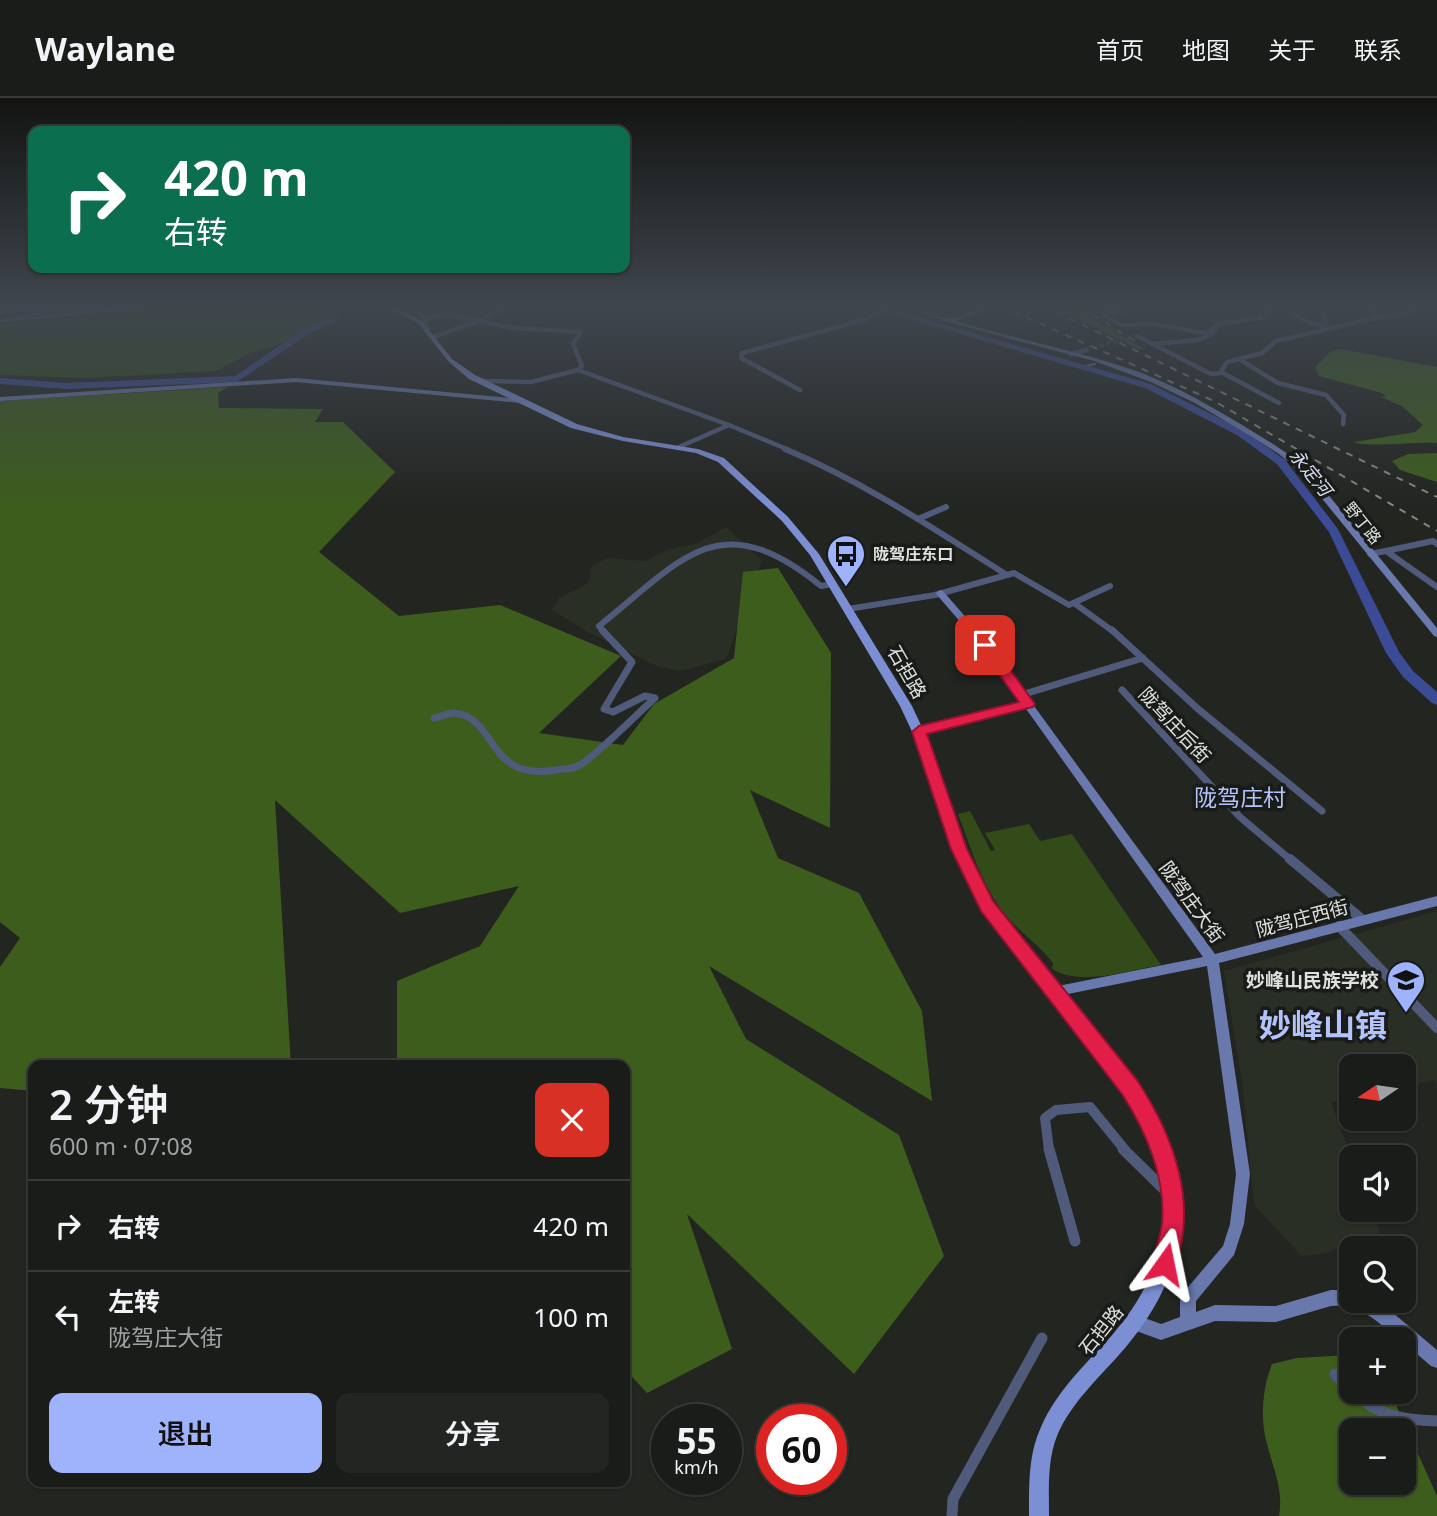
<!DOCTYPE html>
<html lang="zh">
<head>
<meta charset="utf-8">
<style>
  :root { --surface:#1a1c19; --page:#232522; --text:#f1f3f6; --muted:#9fa1a2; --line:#383a38; --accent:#9fb3fd }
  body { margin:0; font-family:"Noto Sans","Noto Sans SC",sans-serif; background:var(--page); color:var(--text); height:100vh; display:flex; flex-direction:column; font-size:26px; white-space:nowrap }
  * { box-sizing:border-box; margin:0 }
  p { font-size:23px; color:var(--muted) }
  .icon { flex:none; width:38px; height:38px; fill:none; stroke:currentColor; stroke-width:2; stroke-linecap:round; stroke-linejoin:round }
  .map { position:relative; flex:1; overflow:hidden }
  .sheet { position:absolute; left:28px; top:962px; width:602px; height:427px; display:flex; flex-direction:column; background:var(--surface); border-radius:14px; box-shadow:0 2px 5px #0004,0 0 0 2px var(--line) }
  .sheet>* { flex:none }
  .banner { position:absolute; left:28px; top:28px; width:602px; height:147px; border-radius:14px; box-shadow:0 2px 5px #0004,0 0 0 2px var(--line); background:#0b6e4f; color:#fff; overflow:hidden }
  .needle { width:46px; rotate:257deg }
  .controls { position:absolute; left:1339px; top:956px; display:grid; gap:14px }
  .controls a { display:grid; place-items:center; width:77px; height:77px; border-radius:14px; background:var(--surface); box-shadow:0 2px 5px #0004,0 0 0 2px var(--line); font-size:35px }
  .speed { position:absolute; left:651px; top:1306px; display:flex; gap:14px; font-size:35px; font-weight:700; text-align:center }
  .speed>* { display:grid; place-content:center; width:91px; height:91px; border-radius:50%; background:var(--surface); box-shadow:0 2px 5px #0004,0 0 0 2px var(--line); line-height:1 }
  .speed small { font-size:18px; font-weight:400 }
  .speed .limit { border:10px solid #d22; background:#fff; color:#111 }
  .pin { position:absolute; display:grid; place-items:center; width:60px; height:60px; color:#fff; margin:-30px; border-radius:14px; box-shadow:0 4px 10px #0006 }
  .me { position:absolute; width:77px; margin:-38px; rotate:12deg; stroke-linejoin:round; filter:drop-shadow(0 0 5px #0008) }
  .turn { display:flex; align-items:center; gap:24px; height:147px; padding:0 21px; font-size:32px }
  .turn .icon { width:91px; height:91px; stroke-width:2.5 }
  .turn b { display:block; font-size:49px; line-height:60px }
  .round { display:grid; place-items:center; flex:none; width:74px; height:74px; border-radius:14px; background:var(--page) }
  .summary { display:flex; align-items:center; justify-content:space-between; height:119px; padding:0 21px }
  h1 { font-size:42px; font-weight:600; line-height:52px }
  .cta { display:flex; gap:14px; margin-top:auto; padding:14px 21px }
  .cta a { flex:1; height:80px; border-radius:14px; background:var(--accent); color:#111; font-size:28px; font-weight:600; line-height:80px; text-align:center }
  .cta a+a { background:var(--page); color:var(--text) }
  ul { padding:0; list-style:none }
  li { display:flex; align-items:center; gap:21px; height:91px; padding:0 21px; border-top:2px solid var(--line) }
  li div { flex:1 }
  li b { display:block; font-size:26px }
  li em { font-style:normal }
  header { display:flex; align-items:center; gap:42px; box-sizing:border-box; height:98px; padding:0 35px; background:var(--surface); border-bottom:2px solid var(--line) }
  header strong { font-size:33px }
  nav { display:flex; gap:38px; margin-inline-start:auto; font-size:24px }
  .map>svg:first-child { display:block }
</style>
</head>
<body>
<header>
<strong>Waylane</strong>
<nav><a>首页</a><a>地图</a><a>关于</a><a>联系</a></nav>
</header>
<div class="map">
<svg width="1437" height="1418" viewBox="0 0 1437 1418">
  <rect width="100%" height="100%" fill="#232521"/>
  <!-- built -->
  <g fill="#2a2f26">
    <path d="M726 429 762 462 726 561 680 573 659 569 588 534 552 512 559 500 587 486 591 479 589 471 606 460 646 463 668 451 696 446Z"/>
    <path d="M1437 813V986L1434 982 1404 989V968H1351V1000L1331 1004 1351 1059V1111H1371L1380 1135 1325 1155 1301 1158 1254 1106 1242 983 1224 873Z"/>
  </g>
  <!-- green -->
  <g fill="#324b19">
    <path d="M168 208H353L280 246 250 255 216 273 86 280 0 277V224Z"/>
    <path d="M970 713 991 753 995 752 985 735 1029 726 1040 743 1072 736 1161 867C1128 872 1082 889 1052 871L1053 865C1037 844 1017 833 1001 811 980 782 970 748 958 716Z"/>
  </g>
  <!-- forest -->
  <g fill="#3d5d1d" fill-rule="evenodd">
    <path d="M1051 208H1128L1087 218 1144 251H1138Z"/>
    <path d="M1341 251 1437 269V345C1418 343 1365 350 1354 344L1415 334 1423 327 1402 308 1381 299 1386 298 1382 295 1319 278 1315 269 1331 253Z"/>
    <path d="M228 289 218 295 219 310 323 311 315 324H343L395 374 319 454 399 518 500 507 621 558 539 635 623 647 654 606 734 560 743 474 778 470 831 555 830 730 750 692 778 760 859 795 922 913 932 1003 709 868 746 941 899 1037 944 1158 854 1276 687 1116 732 1251 647 1295 625 1271V968H397V883L480 848 519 788 400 815 275 702 291 968H33V993L0 990V869L20 840 0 824V303Z"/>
    <path d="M1437 355V384L1400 372 1392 363 1408 356Z"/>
    <path d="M1351 1257V1293H1389L1392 1298 1437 1398V1418H1279C1284 1391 1272 1368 1266 1342 1260 1318 1263 1289 1272 1266L1297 1260ZM1351 1332H1404V1384H1351Z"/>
  </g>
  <!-- water -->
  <path fill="#3b4b96" stroke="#6c78ac" stroke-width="2" d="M0 208H159L0 223 41 215 27 212 0 215Z"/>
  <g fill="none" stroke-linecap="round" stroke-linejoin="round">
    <!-- stream -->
    <g stroke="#6c78ac" stroke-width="2">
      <path d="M1258 219 1267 208"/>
      <path d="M1207 234 1220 224"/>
      <path d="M1081 269 1095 266"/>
    </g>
    <!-- river -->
    <g fill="#3b4b96" fill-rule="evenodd">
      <path d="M865 208H880L1151 286 1245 333 1285 362 1338 431 1399 554 1413 573 1437 594V607L1432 605 1403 579 1386 555 1329 434 1277 366 1237 337 1145 290Z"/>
      <path d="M334 218 341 220 307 237 237 284 67 291 0 286V280L67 285 235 278 301 233Z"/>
    </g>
    <!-- street-tunnel -->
    <path stroke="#3f413d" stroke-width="4.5" stroke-dasharray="4.5 2.5" stroke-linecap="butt" d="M1086 252 1137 238"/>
    <!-- street-far4 -->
    <g stroke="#505a7b" stroke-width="4.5">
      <path d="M418 208 428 231"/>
      <path d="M1281 208 1306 223 1323 228"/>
      <path d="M1123 213 1103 216 1120 227 1152 226 1211 236 1220 226 1264 219 1272 208"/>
      <path d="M1376 220 1415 213"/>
      <path d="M425 221 446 216 514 230 581 234 573 246 582 268 578 272"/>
      <path d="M1321 230 1327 224 1323 216 1325 208"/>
      <path d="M1137 238 1211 276 1220 275 1227 264 1262 255 1276 243 1376 220 1369 208"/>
      <path d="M433 239 479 223 506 208"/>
      <path d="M1152 246 1199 242 1211 236"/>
      <path d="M1071 256 1086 252"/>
      <path d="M1239 261 1278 285 1326 297 1344 317 1343 326"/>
      <path d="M1221 274 1279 305"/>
      <path d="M481 283 531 284 578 272 729 327 789 352"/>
      <path d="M800 292 741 260 742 255 867 221 891 208"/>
      <path d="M679 349 729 327"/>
    </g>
    <!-- street-far3 -->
    <g stroke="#505a7b" stroke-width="6">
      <path d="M785 351C864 384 934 431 1007 477L935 497 848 511"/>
      <path d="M918 421 946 409"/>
      <path d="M1386 453 1433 443 1437 446"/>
      <path d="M1370 456 1386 453 1437 489"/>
      <path d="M1007 477 1014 475 1069 507 1110 488"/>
      <path d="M1074 505 1114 534"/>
      <path d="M604 534 599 528C683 461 719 405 821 488L833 486"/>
    </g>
    <!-- street-far2 -->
    <g stroke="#505a7b" stroke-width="7">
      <path d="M1112 532 1197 610 1322 713"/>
      <path d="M1122 592 1240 719 1292 763"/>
      <path d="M1021 597 1143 560"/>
      <path d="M434 620C440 619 449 614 455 615 498 620 486 684 556 672 563 671 572 671 578 668 592 662 640 613 655 600L645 598 613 614 604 611 632 564 602 532"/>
      <path d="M919 633 1028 606"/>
    </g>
    <!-- street-far1 -->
    <g stroke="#505a7b" stroke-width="10">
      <path d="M1290 761 1363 822"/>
      <path d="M1339 828 1437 930"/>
      <path d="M1049 1052 1045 1020 1056 1012 1090 1009 1125 1052"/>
    </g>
    <!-- street -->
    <g stroke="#505a7b" stroke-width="11">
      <path d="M1049 1051 1075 1143"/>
      <path d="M1123 1051 1168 1095"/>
      <path d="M1335 1276 1351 1292"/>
      <path d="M1352 1293C1378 1318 1402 1322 1437 1323"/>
      <path d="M952 1418 953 1401 1042 1240"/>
    </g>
    <!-- secondary -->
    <g fill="#6978ad" fill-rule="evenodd">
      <path d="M905 208C920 208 934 220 949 220 961 221 978 208 993 208L956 223C1018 242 1081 253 1142 275 1177 289 1209 307 1242 327 1265 341 1288 354 1308 372L1437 530V539L1434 538 1302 376 1279 356 1254 340 1195 305 1151 284 1094 263 948 224Z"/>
      <path d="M296 280 521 301 524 303 521 305 296 284 0 303V299Z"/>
      <path d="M940 492 943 493 988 545 1215 856 1437 798V808L1219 865 1250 1076 1244 1126 1234 1157 1196 1203V1214L1215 1207 1276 1208 1331 1192H1351V1202H1373L1386 1209 1437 1252V1270L1431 1268 1404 1245V1241H1399L1374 1221 1352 1207 1331 1208 1276 1224 1215 1223 1161 1242 1128 1230 1126 1224 1128 1218 1134 1216 1161 1226 1180 1219V1200L1183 1195 1223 1148 1230 1126 1236 1076 1207 868 1053 899 1049 898 1047 894 1049 890 1053 889 1203 859 982 549 937 497 936 495Z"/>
    </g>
    <!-- primary -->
    <path fill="#7c8fd4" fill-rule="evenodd" d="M384 208H393L422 223 452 261 475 277 577 326 623 339 698 351 724 360 788 419 819 456 912 608 935 657 965 751 992 804 1135 984C1191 1080 1201 1160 1125 1250 1102 1277 1071 1304 1057 1338 1047 1363 1049 1392 1049 1418H1029C1029 1388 1028 1357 1041 1329 1057 1292 1087 1265 1113 1236 1182 1155 1174 1082 1125 994L982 812 953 751 923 657 900 608 810 457 782 423 718 364 696 355 623 343 571 330 469 281 448 263 418 225Z"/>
    <!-- rail -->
    <g stroke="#858783" stroke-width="2" stroke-dasharray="7 7" stroke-linecap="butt">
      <path d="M1001 208 1214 303 1437 433"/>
      <path d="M1044 208 1437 399"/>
      <path d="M1093 217 1138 245"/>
    </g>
  </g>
  <!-- sky -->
  <linearGradient id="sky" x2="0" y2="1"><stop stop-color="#131412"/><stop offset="0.51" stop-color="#3f464e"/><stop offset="1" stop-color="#3f464e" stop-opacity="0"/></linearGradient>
  <rect width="1437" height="407" fill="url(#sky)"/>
  <!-- route -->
  <path fill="#e11d48" stroke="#92132f" stroke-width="2" d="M985 543 990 544 1035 606 1033 609 927 636 967 751 993 803 1137 982C1174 1038 1200 1108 1173 1174L1165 1178 1157 1174C1150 1159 1160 1142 1162 1126 1166 1079 1147 1035 1122 996L981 813 951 751 912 634 919 628 1019 604 978 547Z"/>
  <!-- icons -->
  <defs>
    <symbol id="bus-pin" viewBox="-11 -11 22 30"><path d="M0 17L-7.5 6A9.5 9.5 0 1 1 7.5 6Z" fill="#9fb3fd" stroke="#191b18"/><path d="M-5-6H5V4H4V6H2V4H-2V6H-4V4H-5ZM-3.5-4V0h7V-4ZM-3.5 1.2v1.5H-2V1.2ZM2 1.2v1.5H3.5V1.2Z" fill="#111"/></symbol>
    <symbol id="school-pin" viewBox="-11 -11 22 30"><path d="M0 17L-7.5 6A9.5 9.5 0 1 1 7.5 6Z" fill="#9fb3fd" stroke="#191b18"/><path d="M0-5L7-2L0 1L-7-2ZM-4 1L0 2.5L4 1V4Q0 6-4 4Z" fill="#111"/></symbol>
  </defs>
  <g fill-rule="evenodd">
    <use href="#bus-pin" x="824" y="434" width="44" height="60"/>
    <use href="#school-pin" x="1384" y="860" width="44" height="60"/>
  </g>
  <g text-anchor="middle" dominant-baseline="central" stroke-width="7" stroke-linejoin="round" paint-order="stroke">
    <!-- far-street labels -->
    <g font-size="16" fill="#dfe1de" stroke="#191b18">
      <text transform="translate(1363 425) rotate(51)">野丁路</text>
    </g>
    <!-- far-poi labels -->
    <g font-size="16" font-weight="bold" fill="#dfe1de" stroke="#191b18" text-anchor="start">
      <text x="873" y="456">陇驾庄东口</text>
    </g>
    <!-- far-water labels -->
    <g font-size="18" font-style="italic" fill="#d8dff4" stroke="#191b18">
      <text transform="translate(1311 374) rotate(51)">永定河</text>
    </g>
    <!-- street labels -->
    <g font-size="19" fill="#dfe1de" stroke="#191b18">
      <text transform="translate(907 574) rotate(60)">石担路</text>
      <text transform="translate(1175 627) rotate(47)">陇驾庄后街</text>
      <text transform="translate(1192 804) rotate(54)">陇驾庄大街</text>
      <text transform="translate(1302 820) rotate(-15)">陇驾庄西街</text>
      <text transform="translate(1101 1232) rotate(-51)">石担路</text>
    </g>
    <!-- poi labels -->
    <g font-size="19" font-weight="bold" fill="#dfe1de" stroke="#191b18" text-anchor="end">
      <text x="1379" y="882">妙峰山民族学校</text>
    </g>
    <!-- quarter labels -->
    <g font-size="23" fill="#b4c4fb" stroke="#191b18">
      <text x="1240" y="699">陇驾庄村</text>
    </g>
    <!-- near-district labels -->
    <g font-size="32" font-weight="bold" fill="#b4c4fb" stroke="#191b18">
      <text x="1323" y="926">妙峰山镇</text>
    </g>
  </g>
</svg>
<div class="controls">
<a><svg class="needle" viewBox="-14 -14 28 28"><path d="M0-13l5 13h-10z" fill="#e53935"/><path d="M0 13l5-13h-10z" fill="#9fa1a2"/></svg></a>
<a><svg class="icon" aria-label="sound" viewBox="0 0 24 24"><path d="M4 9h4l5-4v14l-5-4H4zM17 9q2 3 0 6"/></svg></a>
<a><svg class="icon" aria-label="search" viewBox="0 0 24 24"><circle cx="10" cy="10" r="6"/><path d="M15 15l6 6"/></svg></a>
<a>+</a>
<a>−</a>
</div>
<div class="speed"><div>55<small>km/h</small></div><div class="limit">60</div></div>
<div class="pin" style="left:985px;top:547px;background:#d93025"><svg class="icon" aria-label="arrive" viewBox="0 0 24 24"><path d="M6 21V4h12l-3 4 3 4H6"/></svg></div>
<svg class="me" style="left:1165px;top:1166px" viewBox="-20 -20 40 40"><path d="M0-17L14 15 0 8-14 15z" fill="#e11d48" stroke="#fff" stroke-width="4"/></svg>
<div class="banner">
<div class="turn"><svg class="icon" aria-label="right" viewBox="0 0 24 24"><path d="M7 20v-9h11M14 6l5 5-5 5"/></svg><div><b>420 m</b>右转</div></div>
</div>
<section class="sheet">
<div class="summary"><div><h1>2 分钟</h1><p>600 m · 07:08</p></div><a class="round" style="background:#d93025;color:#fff"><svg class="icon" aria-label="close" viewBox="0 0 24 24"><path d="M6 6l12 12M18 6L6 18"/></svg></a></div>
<ul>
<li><svg class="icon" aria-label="right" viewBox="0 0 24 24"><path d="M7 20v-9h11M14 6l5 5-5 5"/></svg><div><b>右转</b></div><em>420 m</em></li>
<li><svg class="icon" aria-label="left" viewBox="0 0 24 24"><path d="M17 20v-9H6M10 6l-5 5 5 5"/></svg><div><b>左转</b><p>陇驾庄大街</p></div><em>100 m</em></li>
</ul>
<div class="cta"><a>退出</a><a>分享</a></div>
</section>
</div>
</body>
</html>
